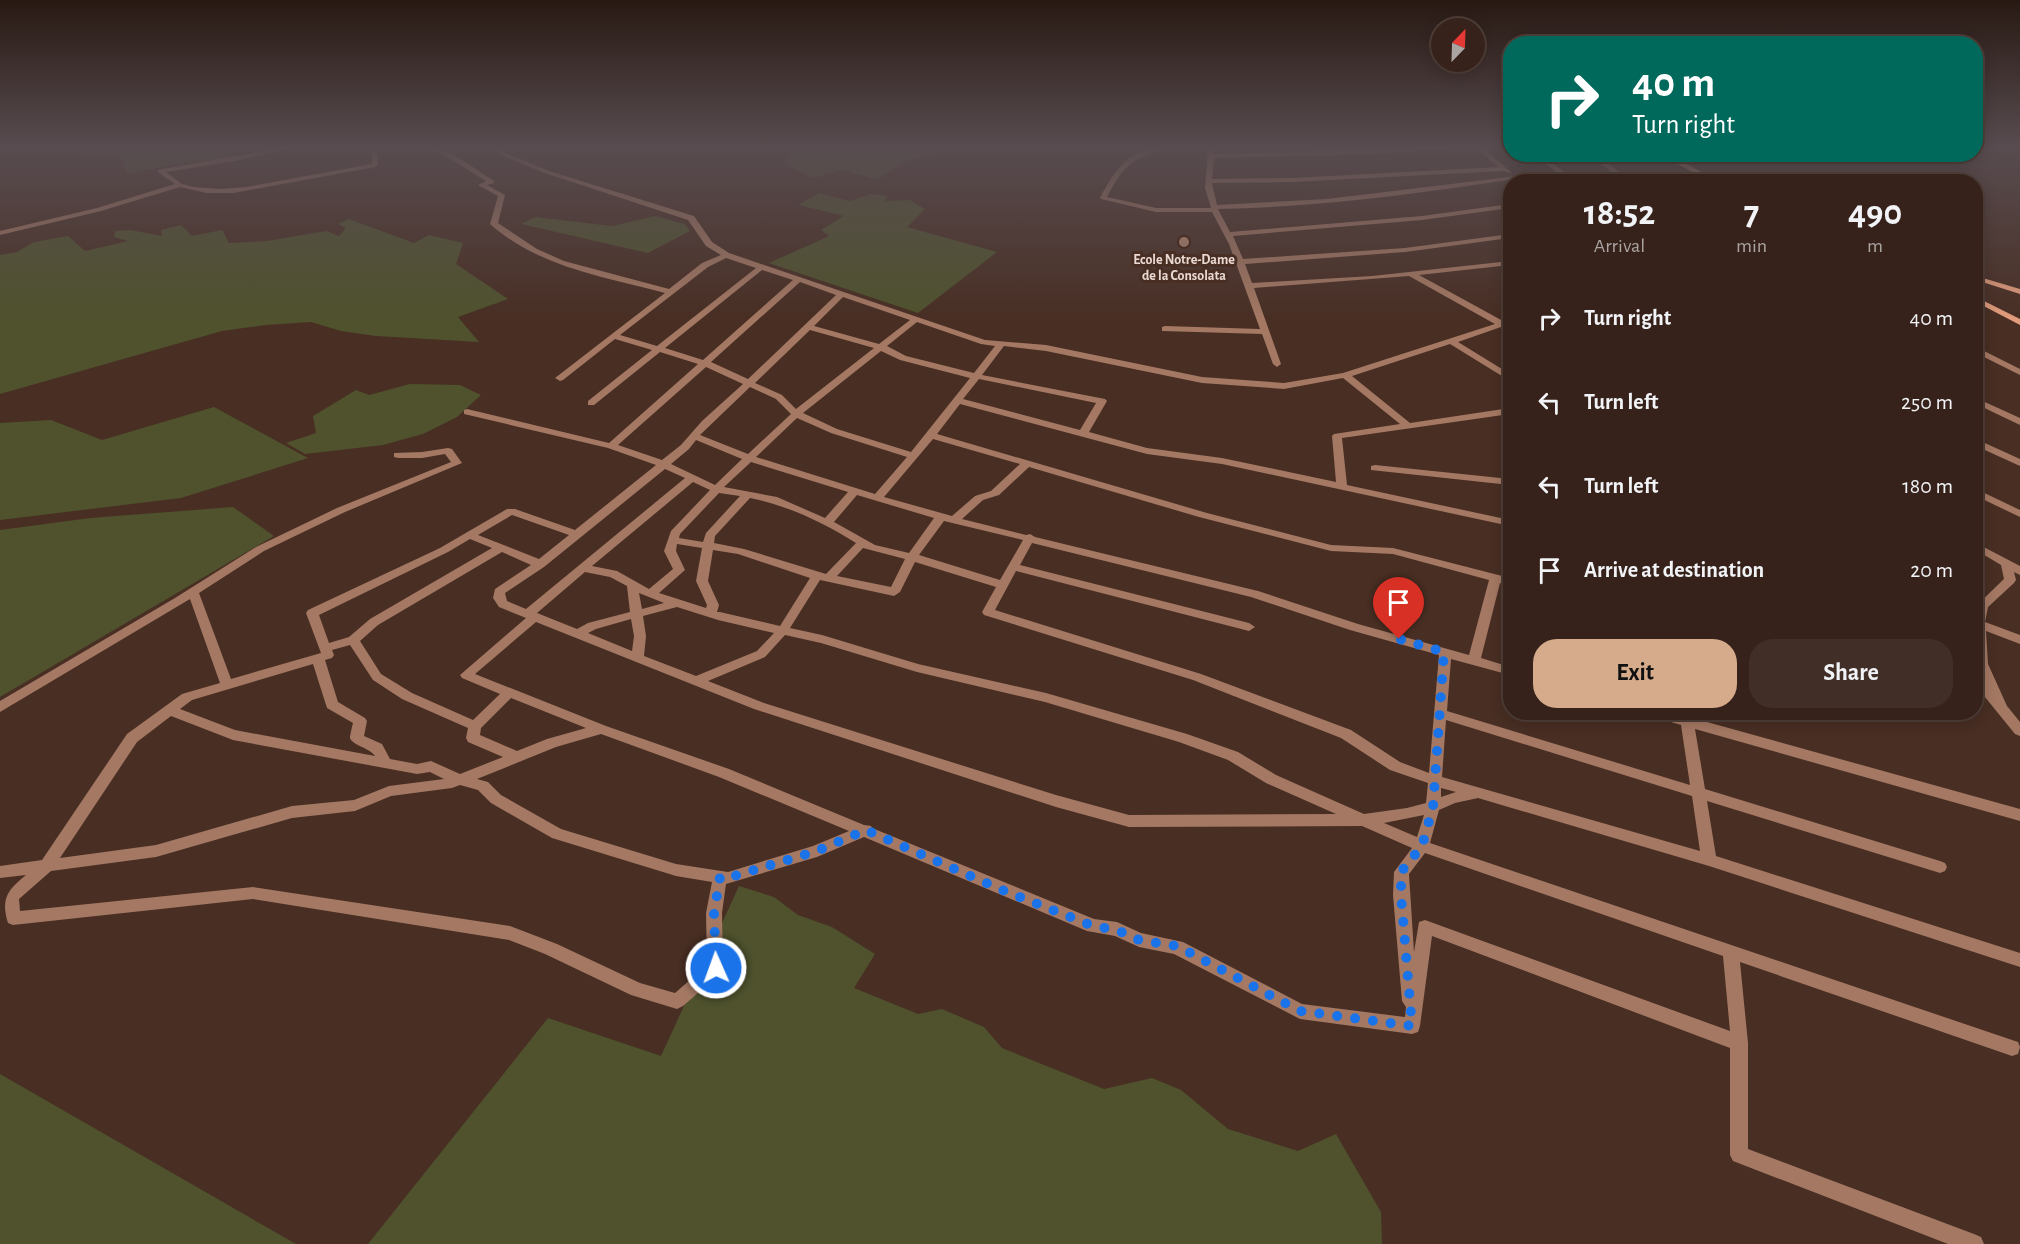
<!DOCTYPE html>
<html lang="en">
<head>
<meta charset="utf-8">
<style>
  :root { --surface:#36221a; --page:#412f27; --text:#f1f3f6; --muted:#aaa4a2; --line:#503f39; --accent:#d6ab8b }
  body { margin:0; font-family:"Alegreya Sans",sans-serif; background:var(--page); color:var(--text); height:100vh; display:flex; flex-direction:column; font-size:22px; white-space:nowrap }
  * { box-sizing:border-box; margin:0 }
  p { font-size:20px; color:var(--muted) }
  .icon { flex:none; width:33px; height:33px; fill:none; stroke:currentColor; stroke-width:2; stroke-linecap:round; stroke-linejoin:round }
  .map { position:relative; flex:1; overflow:hidden }
  .drawer { position:absolute; left:1503px; top:174px; width:480px; height:546px; display:flex; flex-direction:column; background:var(--surface); border-radius:24px; box-shadow:0 3px 15px #0003,0 0 0 2px var(--line) }
  .drawer>* { flex:none }
  .guide { position:absolute; left:1503px; top:36px; width:480px; height:126px; border-radius:24px; box-shadow:0 3px 15px #0003,0 0 0 2px var(--line); background:#00695c; color:#fff; overflow:hidden }
  .needle { width:39px; rotate:23deg }
  .buttons { position:absolute; left:1431px; top:18px; display:grid; gap:12px }
  .buttons a { display:grid; place-items:center; width:54px; height:54px; border-radius:50%; background:var(--surface); box-shadow:0 3px 15px #0003,0 0 0 2px var(--line); font-size:30px }
  .pin { position:absolute; display:grid; place-items:center; width:51px; height:51px; color:#fff; margin:-62px -26px; border-radius:50% 50% 50% 0; rotate:-45deg; box-shadow:0 0 6px #0007 }
  .pin .icon { rotate:45deg }
  .me { position:absolute; width:66px; margin:-33px; rotate:358deg; stroke-linejoin:round; filter:drop-shadow(0 0 4px #0008) }
  .turn { display:flex; align-items:center; gap:21px; height:126px; padding:0 30px; font-size:27px }
  .turn .icon { width:78px; height:78px; stroke-width:2.5 }
  .turn b { display:block; font-size:42px; line-height:51px }
  .eta { display:flex; justify-content:space-evenly; align-items:center; height:102px; text-align:center }
  .eta b { font-size:36px; font-weight:600; line-height:42px }
  .action { display:flex; gap:12px; margin-top:auto; padding:12px 30px }
  .action a { flex:1; height:69px; border-radius:24px; background:var(--accent); color:#111; font-size:24px; font-weight:600; line-height:69px; text-align:center }
  .action a+a { background:var(--page); color:var(--text) }
  ul { padding:0; list-style:none }
  li { display:flex; align-items:center; gap:18px; height:84px; padding:0 30px }
  li div { flex:1 }
  li b { display:block; font-size:22px }
  li em { font-style:normal }
  .map>svg:first-child { display:block }
</style>
</head>
<body>
<div class="map">
<svg width="2020" height="1244" viewBox="0 0 2020 1244">
  <rect width="100%" height="100%" fill="#482e23"/>
  <!-- green -->
  <g fill="#4f522d">
    <path d="M98 146H222L235 157 170 165 127 174 120 156 78 154Z"/>
    <path d="M815 146H929L936 152 910 159 877 179 842 170 812 178 785 164 788 153Z"/>
    <path d="M819 193 850 201 871 194 887 196 885 201 910 200 925 209 907 227 997 252 918 313 769 263 829 236 821 230 844 216 798 205Z"/>
    <path d="M655 216 685 224 690 231 648 253 521 224 535 217 612 226Z"/>
    <path d="M349 219 414 243 429 235 463 243 456 264 508 299 458 317 479 342 376 336 341 331 311 322 266 325 222 331 0 394V255L17 252 34 242 68 236 85 251 128 241 114 237 115 231 130 230 162 236 161 230 181 225 192 236 222 230 229 243 267 241 326 231 339 236 346 228 338 224Z"/>
    <path d="M410 384 460 385 481 395 457 417 423 434 383 445 305 454 286 443 316 433 313 416 356 390 369 395Z"/>
    <path d="M214 407 308 458 181 498 0 520V423L51 420 102 440Z"/>
    <path d="M233 507 274 536 0 697V530L90 518Z"/>
    <path d="M739 886 774 897 798 915 832 927 875 954 854 988 918 1014 942 1009 984 1027 1002 1048 1104 1089 1152 1078 1181 1090 1228 1129 1298 1151 1336 1134 1381 1212 1382 1244H368L548 1018 661 1056Z"/>
    <path d="M0 1074 296 1244H0Z"/>
  </g>
  <g fill="none" stroke-linecap="round" stroke-linejoin="round">
    <!-- street -->
    <g fill="#a47863" fill-rule="evenodd">
      <path d="M290 146H300L235 161 166 172 182 184 194 187 220 189 246 187 372 164V147L393 146 377 149 378 165 375 167 233 193H207L180 187 101 211 0 235V231L97 208 175 184 158 172V170Z"/>
      <path d="M422 146C444 144 475 169 494 181V183L487 185 505 195 498 223 537 249 564 261 669 289 702 263 721 255 706 246 688 220 545 173 499 154 490 146H496L503 152 549 171 694 216 712 242 729 253 985 340 1046 345 1202 377 1284 383 1343 373 1495 324 1409 276 1254 288 1281 364 1277 367 1273 364 1262 334 1162 331V327L1165 326 1260 329 1229 244 1212 212H1156L1101 199 1100 198C1113 173 1128 149 1159 149V151C1129 160 1122 169 1107 197L1156 208H1211L1205 188 1208 150 1206 146H1212L1214 154 1458 146 1455 148 1374 154 1214 158 1212 179 1292 178 1499 167 1474 146H1480L1511 172 1510 173 1503 171 1292 182 1212 183 1217 205 1327 199 1517 176V178L1515 179C1416 194 1318 207 1218 209L1230 232 1422 216 1510 204V208L1422 220 1233 236 1243 259 1405 248 1510 234V238L1405 252 1245 264 1252 283 1372 276 1510 261V265L1419 275 1503 321 1510 320 1508 328 1501 327 1458 342 1510 374V381L1450 344 1352 376 1410 423 1510 408V414L1342 438 1347 485 1510 520V526L1222 464 1147 454 960 404 937 434 1207 513 1331 545 1393 548 1510 578V586L1500 583 1481 658 1510 667V675L1451 659 1447 711 1690 785 1681 725 1647 715 1646 712H1671L2020 809V821L1695 729 1705 789 1940 861 1945 863 1947 867 1945 871 1940 873 1707 801 1716 856 2020 953V967L1709 866 1478 798 1455 803 1439 810 1430 843 2018 1042 2020 1047 2018 1054 2012 1056 1740 962 1748 1043V1149L1974 1234 1981 1237 1984 1244H1948L1733 1161 1730 1155V1048L1432 936 1420 1026 1418 1032 1412 1034 1300 1019 1174 954 1139 947 1115 936 1087 931 864 837 817 857 726 884 722 913 723 968 721 973 683 1006 677 1009 631 995 545 954 509 940 253 899 13 925 8 923C0 897 9 889 26 875L0 878V866L42 860 127 734 182 694 220 683 190 599 0 712V701L175 598 256 547 337 508 451 462 445 454 422 458H398L394 457V453L422 452 448 448 452 449 462 463 345 512 264 551 199 593 231 679 321 653 306 613 308 610 440 548 507 509H515L575 530 656 465 608 448 464 414V410L467 409 609 443 698 364 660 352 594 405H588V401L652 350 615 339 563 380 560 381 555 378 665 293C605 277 538 267 490 224L498 196 478 185 486 181 439 152ZM726 258 756 268 657 346 620 335 708 267ZM762 270 793 280 703 360 665 348ZM800 282 836 295 748 379 711 362ZM843 297 910 320 879 344 814 326ZM917 322 981 344 995 346 974 373 906 356 887 346ZM810 330 874 348 796 409 782 395 755 383ZM1004 346 1046 351 1202 383 1284 389 1343 378 1400 424 1334 434 1332 436 1336 482 1222 458 1147 448 1089 432 1107 401 1105 399 982 375ZM881 351 900 360 970 378 911 452 837 429 803 413ZM706 367 743 384 702 421 681 445 662 460 618 445ZM979 379 1096 403 1080 430 963 399ZM750 387 776 399 791 414 748 454 700 435ZM797 418 831 433 907 457 875 494 756 457ZM933 439 1020 464 991 491 975 496 952 516 884 497ZM696 440 742 459 715 485 671 464 689 449ZM751 462 848 492 825 518 777 497 724 487ZM1029 467 1199 517 1331 551 1393 554 1489 580 1469 655 1358 624 1258 591 1035 537 1030 534 1026 535 962 519 983 500 999 495ZM665 469 685 478 526 609 507 601 505 593 544 567ZM693 482 710 490 671 531 664 551 673 569 649 589 617 571 592 566ZM719 493 740 496 706 533 703 542 679 538 680 534ZM857 495 934 518 909 553 875 545 834 522ZM750 498C787 505 824 523 856 543L826 574 744 549 714 543 715 536ZM512 515 569 535 539 559 478 535ZM944 521 1023 540 1000 580 919 555ZM470 539 492 548 370 619 349 637 329 643 319 615 448 552ZM1032 543 1251 597 1350 630 1439 655 1429 773 1400 762 1351 730 1201 674 995 610 1016 571 1249 631 1255 627 1249 623 1020 565ZM677 544 702 548 696 581 707 605 706 608 659 593 685 570 676 551ZM863 548 905 559 891 587 837 576ZM713 550 738 554 810 578 780 626 720 612H717L719 605 708 581ZM502 552 531 565 495 589 493 598 499 607 526 618 460 675 462 678 500 694 473 720 412 693 381 674 360 641 378 625ZM915 562 996 587 982 612 984 615 1193 680 1341 738 1390 770 1428 783 1426 803 1407 808 1364 814 1276 775 1238 752 1187 734 1046 693 918 664 822 635 790 628 820 580 894 596 900 592ZM585 572 610 577 627 586 630 612 588 623 577 629 537 613ZM639 593 664 603 642 609ZM677 607 718 620 774 633 757 651 696 676 644 656 646 636 643 616ZM631 619 634 636 632 651 588 633 596 629ZM536 622 754 709 1056 807 1129 827 1362 826 1412 848 1394 872 1393 895 1402 1001 1406 1007 1405 1017 1302 1004 1183 942 1141 933 1117 922 1094 919 872 828 871 826 864 825 729 769 606 726 475 674ZM785 635 821 643 917 672 1045 702 1179 742 1228 760 1266 783 1336 814 1129 815 1056 795 764 703 708 681 765 657ZM350 645 373 680 402 699 468 728 466 738 468 742 503 757 460 774 431 761 417 764 390 759 382 744 364 736 367 721 365 718 338 702 325 660 332 658 334 655 332 650ZM313 664 327 708 353 723C352 727 350 735 350 738 352 745 370 748 375 756L235 730 180 709 192 700ZM511 698 586 728 547 739 517 751 480 735 481 728ZM171 716 233 740 417 774 430 772 444 779 389 786 354 800 292 806 156 845 60 858 137 742ZM1446 720 1692 796 1700 851 1442 777ZM601 734 719 777 849 831 813 846 728 872 676 864 561 829 501 795 488 782 477 779 556 747ZM460 785 478 790 491 803 552 838 676 876 712 882 706 913 707 965 675 993 640 983 557 944 510 926 253 887 20 911 19 899 51 871 156 857 292 818 355 811 391 796 452 788ZM1441 788 1456 792 1441 797ZM1424 815 1417 837 1384 823ZM1425 853 1723 956 1730 1031 1425 920 1419 922 1414 952 1409 874Z"/>
      <path d="M1533 154H1541L1577 182H1569Z"/>
      <path d="M1587 154H1595L1633 182H1625Z"/>
      <path d="M1730 154H1739L1744 158 1753 154H1763L1744 162Z"/>
      <path d="M1976 347 2020 369V375L1976 353Z"/>
      <path d="M1976 398 2020 418V425L1976 404Z"/>
      <path d="M1976 439 2020 459V466L1976 446Z"/>
      <path d="M1375 465 1510 479V485L1371 470V466Z"/>
      <path d="M1976 489 2020 510V517L1976 496Z"/>
      <path d="M1976 543 2020 566V575L2014 572 2016 580 2014 583 1988 607 1985 622 2020 635V644L1986 631 1988 664 2007 706 2020 722V736L2015 734 1976 686V674L1980 675 1976 660V606L2004 579 2001 565 1976 550Z"/>
    </g>
    <!-- secondary -->
    <g fill="#e39c7c" fill-rule="evenodd">
      <path d="M1659 154H1668L1720 182H1711Z"/>
      <path d="M1976 276 2020 289V294L1976 280Z"/>
      <path d="M1976 297 2020 319V325L1976 302Z"/>
    </g>
  </g>
  <!-- sky -->
  <linearGradient id="sky" x2="0" y2="1"><stop stop-color="#281913"/><stop offset="0.46" stop-color="#584c50"/><stop offset="1" stop-color="#584c50" stop-opacity="0"/></linearGradient>
  <rect width="2020" height="320" fill="url(#sky)"/>
  <g fill="none" stroke-linecap="round" stroke-linejoin="round">
    <!-- route -->
    <path stroke="#1a73e8" stroke-width="10" stroke-dasharray="0 18" d="M716 968 714 913 720 877 728 878 817 851 866 830 1002 890 1093 926 1117 930 1139 940 1177 946 1300 1011 1412 1026 1401 895V872L1422 846 1433 807 1444 652 1399 639"/>
  </g>
  <!-- markers -->
  <circle fill="#8d6e63" stroke="#482e23" stroke-width="2" cx="1184" cy="242" r="6"/>
  <g text-anchor="middle" dominant-baseline="central" stroke-width="6" stroke-linejoin="round" paint-order="stroke">
    <!-- far-poi labels -->
    <g font-size="14" font-weight="bold" fill="#ead9d2" stroke="#482e23">
      <text x="1184" y="260">Ecole Notre-Dame<tspan x="1184" dy="16">de la Consolata</tspan></text>
    </g>
  </g>
</svg>
<div class="buttons">
<a><svg class="needle" viewBox="-14 -14 28 28"><path d="M0-13l5 13h-10z" fill="#e53935"/><path d="M0 13l5-13h-10z" fill="#aaa4a2"/></svg></a>
</div>
<div class="pin" style="left:1399px;top:639px;background:#d93025"><svg class="icon" aria-label="arrive" viewBox="0 0 24 24"><path d="M6 21V4h12l-3 4 3 4H6"/></svg></div>
<svg class="me" style="left:716px;top:968px" viewBox="-20 -20 40 40"><circle r="17" fill="#1a73e8" stroke="#fff" stroke-width="3"/><path d="M0-11L8 9 0 5-8 9z" fill="#fff"/></svg>
<div class="guide">
<div class="turn"><svg class="icon" aria-label="right" viewBox="0 0 24 24"><path d="M7 20v-9h11M14 6l5 5-5 5"/></svg><div><b>40 m</b>Turn right</div></div>
</div>
<section class="drawer">
<div class="eta">
<div><b>18:52</b><p>Arrival</p></div>
<div><b>7</b><p>min</p></div>
<div><b>490</b><p>m</p></div>
</div>
<ul>
<li><svg class="icon" aria-label="right" viewBox="0 0 24 24"><path d="M7 20v-9h11M14 6l5 5-5 5"/></svg><div><b>Turn right</b></div><em>40 m</em></li>
<li><svg class="icon" aria-label="left" viewBox="0 0 24 24"><path d="M17 20v-9H6M10 6l-5 5 5 5"/></svg><div><b>Turn left</b></div><em>250 m</em></li>
<li><svg class="icon" aria-label="left" viewBox="0 0 24 24"><path d="M17 20v-9H6M10 6l-5 5 5 5"/></svg><div><b>Turn left</b></div><em>180 m</em></li>
<li><svg class="icon" aria-label="arrive" viewBox="0 0 24 24"><path d="M6 21V4h12l-3 4 3 4H6"/></svg><div><b>Arrive at destination</b></div><em>20 m</em></li>
</ul>
<div class="action"><a>Exit</a><a>Share</a></div>
</section>
</div>
</body>
</html>
